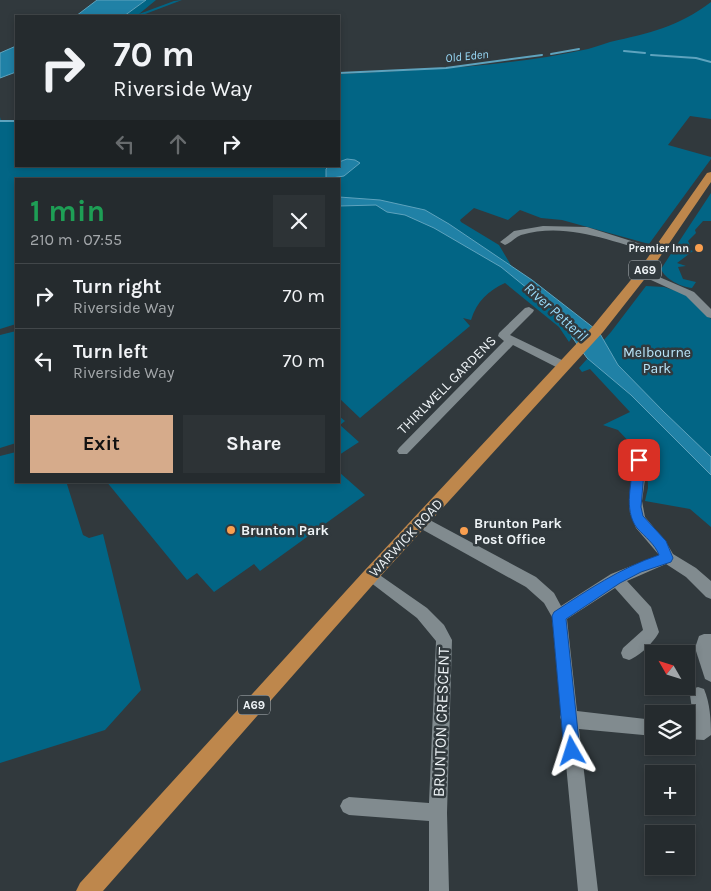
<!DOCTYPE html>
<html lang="en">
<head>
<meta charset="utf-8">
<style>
  :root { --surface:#252b2e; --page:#2d3336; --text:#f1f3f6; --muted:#a3a7aa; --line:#42474a; --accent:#d6ab8b }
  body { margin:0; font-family:Karla,sans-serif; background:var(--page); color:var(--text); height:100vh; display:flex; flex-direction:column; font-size:19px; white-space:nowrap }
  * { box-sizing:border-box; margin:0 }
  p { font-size:16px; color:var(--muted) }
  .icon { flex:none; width:28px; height:28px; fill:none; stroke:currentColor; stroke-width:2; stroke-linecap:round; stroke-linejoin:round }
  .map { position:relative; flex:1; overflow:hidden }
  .side { position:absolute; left:15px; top:178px; width:325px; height:305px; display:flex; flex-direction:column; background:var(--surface); border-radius:0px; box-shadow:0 2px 8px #0003,0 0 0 1px var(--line) }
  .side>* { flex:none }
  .banner { position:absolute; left:15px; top:15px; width:325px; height:152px; border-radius:0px; box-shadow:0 2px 8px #0003,0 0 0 1px var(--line); background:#252b2e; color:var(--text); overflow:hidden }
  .needle { width:32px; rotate:309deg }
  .tools { position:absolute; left:645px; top:645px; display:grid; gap:10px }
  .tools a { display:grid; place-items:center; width:50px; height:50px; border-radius:0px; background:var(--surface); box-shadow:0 2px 8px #0003,0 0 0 1px var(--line); font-size:25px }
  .pin { position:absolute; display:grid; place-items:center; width:42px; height:42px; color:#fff; margin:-21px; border-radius:10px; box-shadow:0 2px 8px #0006 }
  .me { position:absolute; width:55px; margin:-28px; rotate:354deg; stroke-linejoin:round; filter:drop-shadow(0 0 4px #0008) }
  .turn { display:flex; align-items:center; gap:18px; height:105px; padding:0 15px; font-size:22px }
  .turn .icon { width:65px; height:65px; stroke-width:2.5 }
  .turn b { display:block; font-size:35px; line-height:42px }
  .lanes { display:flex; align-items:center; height:48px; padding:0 15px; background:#0003; justify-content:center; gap:25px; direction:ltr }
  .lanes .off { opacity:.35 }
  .round { display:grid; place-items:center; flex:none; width:52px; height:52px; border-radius:0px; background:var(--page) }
  .headline { display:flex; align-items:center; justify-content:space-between; height:85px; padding:0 15px }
  h1 { font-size:30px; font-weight:700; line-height:38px; color:#1e9e55 }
  .primary-button { display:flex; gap:10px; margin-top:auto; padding:10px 15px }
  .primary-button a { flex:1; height:58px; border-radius:0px; background:var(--accent); color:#111; font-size:20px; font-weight:700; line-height:58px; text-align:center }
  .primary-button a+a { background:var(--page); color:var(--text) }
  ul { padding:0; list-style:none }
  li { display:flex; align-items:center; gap:15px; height:65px; padding:0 15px; border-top:1px solid var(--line) }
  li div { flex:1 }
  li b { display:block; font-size:19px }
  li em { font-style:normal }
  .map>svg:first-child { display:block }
</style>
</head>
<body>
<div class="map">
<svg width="711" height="891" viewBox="0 0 711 891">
  <rect width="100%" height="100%" fill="#31393d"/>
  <!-- green -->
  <g fill="#026585">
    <path d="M146 0H156L139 14 174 1 182 0 140 16H124Z"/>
    <path d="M711 2V119L690 116 668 145 711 157V159L649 244 562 220 541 218 520 210 508 220 474 208 460 220 461 222 499 245 512 267 565 319 572 337 569 342 559 327 505 283C488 291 477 301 471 320L463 318 470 326 360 418 339 398V179H16V324L0 329V117L1 121H16V166H339V74C422 70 507 67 588 49 596 47 603 44 610 42 650 33 678 27 711 2Z"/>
    <path d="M711 193V221H703L695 230 696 233 688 241 690 245 687 249 693 251 677 263 686 266 678 267 683 279 696 282 692 288C681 287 665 279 661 269Z"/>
    <path d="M646 286 664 287 689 295 711 319V527L690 509 645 501 648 488 647 461 618 430 603 425 630 412 590 369 582 372 579 368 611 332Z"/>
    <path d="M16 331V443L0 448V335Z"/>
    <path d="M339 416 345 421 340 425 359 442 339 455Z"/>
    <path d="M16 452V481H66L83 535 89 538 103 534 141 690 105 730 0 763V456Z"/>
    <path d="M339 472 365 495 260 571 254 564 214 592 197 573 187 580 106 481H339Z"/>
  </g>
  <!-- water -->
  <g fill="#2081a6" stroke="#5ea3be">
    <path d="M97 0H146L124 16H76Z"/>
    <path d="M16 46V72L0 78V53Z"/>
    <path d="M347 159 355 160 360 163 344 176 326 179V169L329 166H339V162Z"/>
    <path d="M339 197 380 200 425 210 449 224 532 280 599 332 618 365 664 412 711 457V475L631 395 587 358 572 337 565 319 501 267 434 228 405 215 387 212 376 205 339 206Z"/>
  </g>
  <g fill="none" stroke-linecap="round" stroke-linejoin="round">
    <!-- stream -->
    <g stroke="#5ea3be" stroke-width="2">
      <path d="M624 51 645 53"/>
      <path d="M551 54 579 49"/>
      <path d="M651 55 696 58 711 62"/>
      <path d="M339 73 446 68 542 55"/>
      <path d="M0 121H16"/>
    </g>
    <!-- minor -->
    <g fill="#818b8f" fill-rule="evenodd">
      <path d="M543 226 587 227 663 251 658 254C614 243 568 221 521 235 515 237 511 243 505 245L500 242 514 231Z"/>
      <path d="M643 270 694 292 711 309V318L707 317 686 296 640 275 638 273Z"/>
      <path d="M529 307 534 310 533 312 510 335 566 362 568 365 566 368H558L513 345 407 454H399L397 451 399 448 504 341 498 336 499 333 525 308Z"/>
      <path d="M639 444 643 446 645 449 646 472 642 501 645 517 666 542 673 554 696 568 711 581V599L706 597 686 577 666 564 627 581 651 607 659 632C654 642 640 656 629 660L623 658 621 653 623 648 643 630 639 615 615 588 567 619 577 711 654 720V736L579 729 598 891H578L562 722 560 717 561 714 552 617 544 603 526 587 416 526 414 522 416 518 421 516 426 518 536 577 554 593 561 606 611 574 659 555 636 528 630 513 629 501 634 472 633 449 635 446Z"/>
      <path d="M371 569 427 608 444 625 452 640 447 813 449 891H429V821L349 815 343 812 340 806 343 800 349 797 429 803 436 641 417 618 366 579 364 575 366 571Z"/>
      <path d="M704 634H711V682L705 679 695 648 699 636Z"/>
      <path d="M698 687 704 689C710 703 711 720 711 735L704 740 686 739V723H694L690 695 692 689Z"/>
    </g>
    <!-- major -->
    <path fill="#be874c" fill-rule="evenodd" d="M711 172V182L647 276 603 332 377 580 103 891H76L80 883 365 570 593 326 639 270 707 173Z"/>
  </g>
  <!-- route -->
  <path fill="#1a73e8" stroke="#114b97" d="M639 455 645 460 641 507 643 516 666 541 673 558 671 562 641 572 620 583 566 619 580 751 578 756 572 759 567 756 564 751 552 616 554 612C588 590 620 568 659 555 655 544 645 537 637 528 623 510 632 481 634 460Z"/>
  <!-- markers -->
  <g fill="#fa9f4f" stroke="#31393d" stroke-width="2">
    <circle cx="699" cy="248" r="5"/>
    <circle cx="231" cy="530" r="5"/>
    <circle cx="464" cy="531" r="5"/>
  </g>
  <g text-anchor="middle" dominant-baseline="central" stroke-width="5" stroke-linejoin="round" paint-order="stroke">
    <!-- far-poi labels -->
    <g font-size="11" font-weight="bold" fill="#eef3f6" stroke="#31393d" text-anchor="end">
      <text x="689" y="248">Premier Inn</text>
    </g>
    <!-- far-water labels -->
    <g font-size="12" font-style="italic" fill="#99dbfa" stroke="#31393d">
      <text transform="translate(467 56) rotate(-6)">Old Eden</text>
    </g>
    <!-- shield labels -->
    <g fill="#31393d" stroke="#b5bbbe" stroke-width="1">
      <rect x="629" y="260.5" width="32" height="19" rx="4"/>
      <rect x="238" y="695.5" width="32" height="19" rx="4"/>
    </g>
    <g font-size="12" font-weight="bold" fill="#eef3f6">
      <text x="645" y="270">A69</text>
      <text x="254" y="705">A69</text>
    </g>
    <!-- park labels -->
    <g font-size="14" fill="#bae5f9" stroke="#31393d">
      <text x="657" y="352">Melbourne<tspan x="657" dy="16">Park</tspan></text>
    </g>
    <!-- street labels -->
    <g font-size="14" fill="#eef3f6" stroke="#31393d">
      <text transform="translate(447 385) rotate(-45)">THIRLWELL GARDENS</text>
      <text transform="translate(406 538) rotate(-47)">WARWICK ROAD</text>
    </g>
    <!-- poi labels -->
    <g font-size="14" font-weight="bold" fill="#eef3f6" stroke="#31393d" text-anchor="start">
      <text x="474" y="523">Brunton Park<tspan x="474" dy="16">Post Office</tspan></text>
      <text x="241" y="530">Brunton Park</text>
    </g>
    <!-- water labels -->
    <g font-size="15" font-style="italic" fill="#99dbfa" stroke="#31393d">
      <text transform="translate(556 312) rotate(42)">River Petteril</text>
    </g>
    <!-- near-street labels -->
    <g font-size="16" fill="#eef3f6" stroke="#31393d">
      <text transform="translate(441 722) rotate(-88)">BRUNTON CRESCENT</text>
    </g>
  </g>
</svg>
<div class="tools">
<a><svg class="needle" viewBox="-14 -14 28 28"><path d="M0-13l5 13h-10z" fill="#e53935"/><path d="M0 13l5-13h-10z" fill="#a3a7aa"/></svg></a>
<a><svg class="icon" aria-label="layers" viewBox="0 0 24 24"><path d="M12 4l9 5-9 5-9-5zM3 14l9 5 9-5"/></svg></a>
<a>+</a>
<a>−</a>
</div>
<div class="pin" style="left:639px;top:460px;background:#d93025"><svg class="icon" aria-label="arrive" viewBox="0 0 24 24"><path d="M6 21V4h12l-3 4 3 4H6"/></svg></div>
<svg class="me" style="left:572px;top:751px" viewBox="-20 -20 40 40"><path d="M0-17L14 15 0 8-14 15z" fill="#1a73e8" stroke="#fff" stroke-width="4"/></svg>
<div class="banner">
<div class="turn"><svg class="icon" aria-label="right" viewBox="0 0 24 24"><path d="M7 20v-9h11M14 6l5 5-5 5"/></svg><div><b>70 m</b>Riverside Way</div></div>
<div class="lanes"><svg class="icon off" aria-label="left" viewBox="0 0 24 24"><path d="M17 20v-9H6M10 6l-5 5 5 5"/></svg><svg class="icon off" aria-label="ahead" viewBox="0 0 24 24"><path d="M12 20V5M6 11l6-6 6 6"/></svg><svg class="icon" aria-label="right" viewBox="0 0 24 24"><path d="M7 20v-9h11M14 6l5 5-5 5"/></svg></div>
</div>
<section class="side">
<div class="headline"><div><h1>1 min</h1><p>210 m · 07:55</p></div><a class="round"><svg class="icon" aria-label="close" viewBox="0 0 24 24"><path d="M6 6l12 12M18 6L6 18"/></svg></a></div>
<ul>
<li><svg class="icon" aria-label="right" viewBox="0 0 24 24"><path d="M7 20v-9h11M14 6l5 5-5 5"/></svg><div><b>Turn right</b><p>Riverside Way</p></div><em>70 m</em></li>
<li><svg class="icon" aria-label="left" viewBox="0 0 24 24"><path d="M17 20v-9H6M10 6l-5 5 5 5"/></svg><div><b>Turn left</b><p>Riverside Way</p></div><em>70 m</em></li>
</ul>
<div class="primary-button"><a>Exit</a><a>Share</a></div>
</section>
</div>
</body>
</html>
